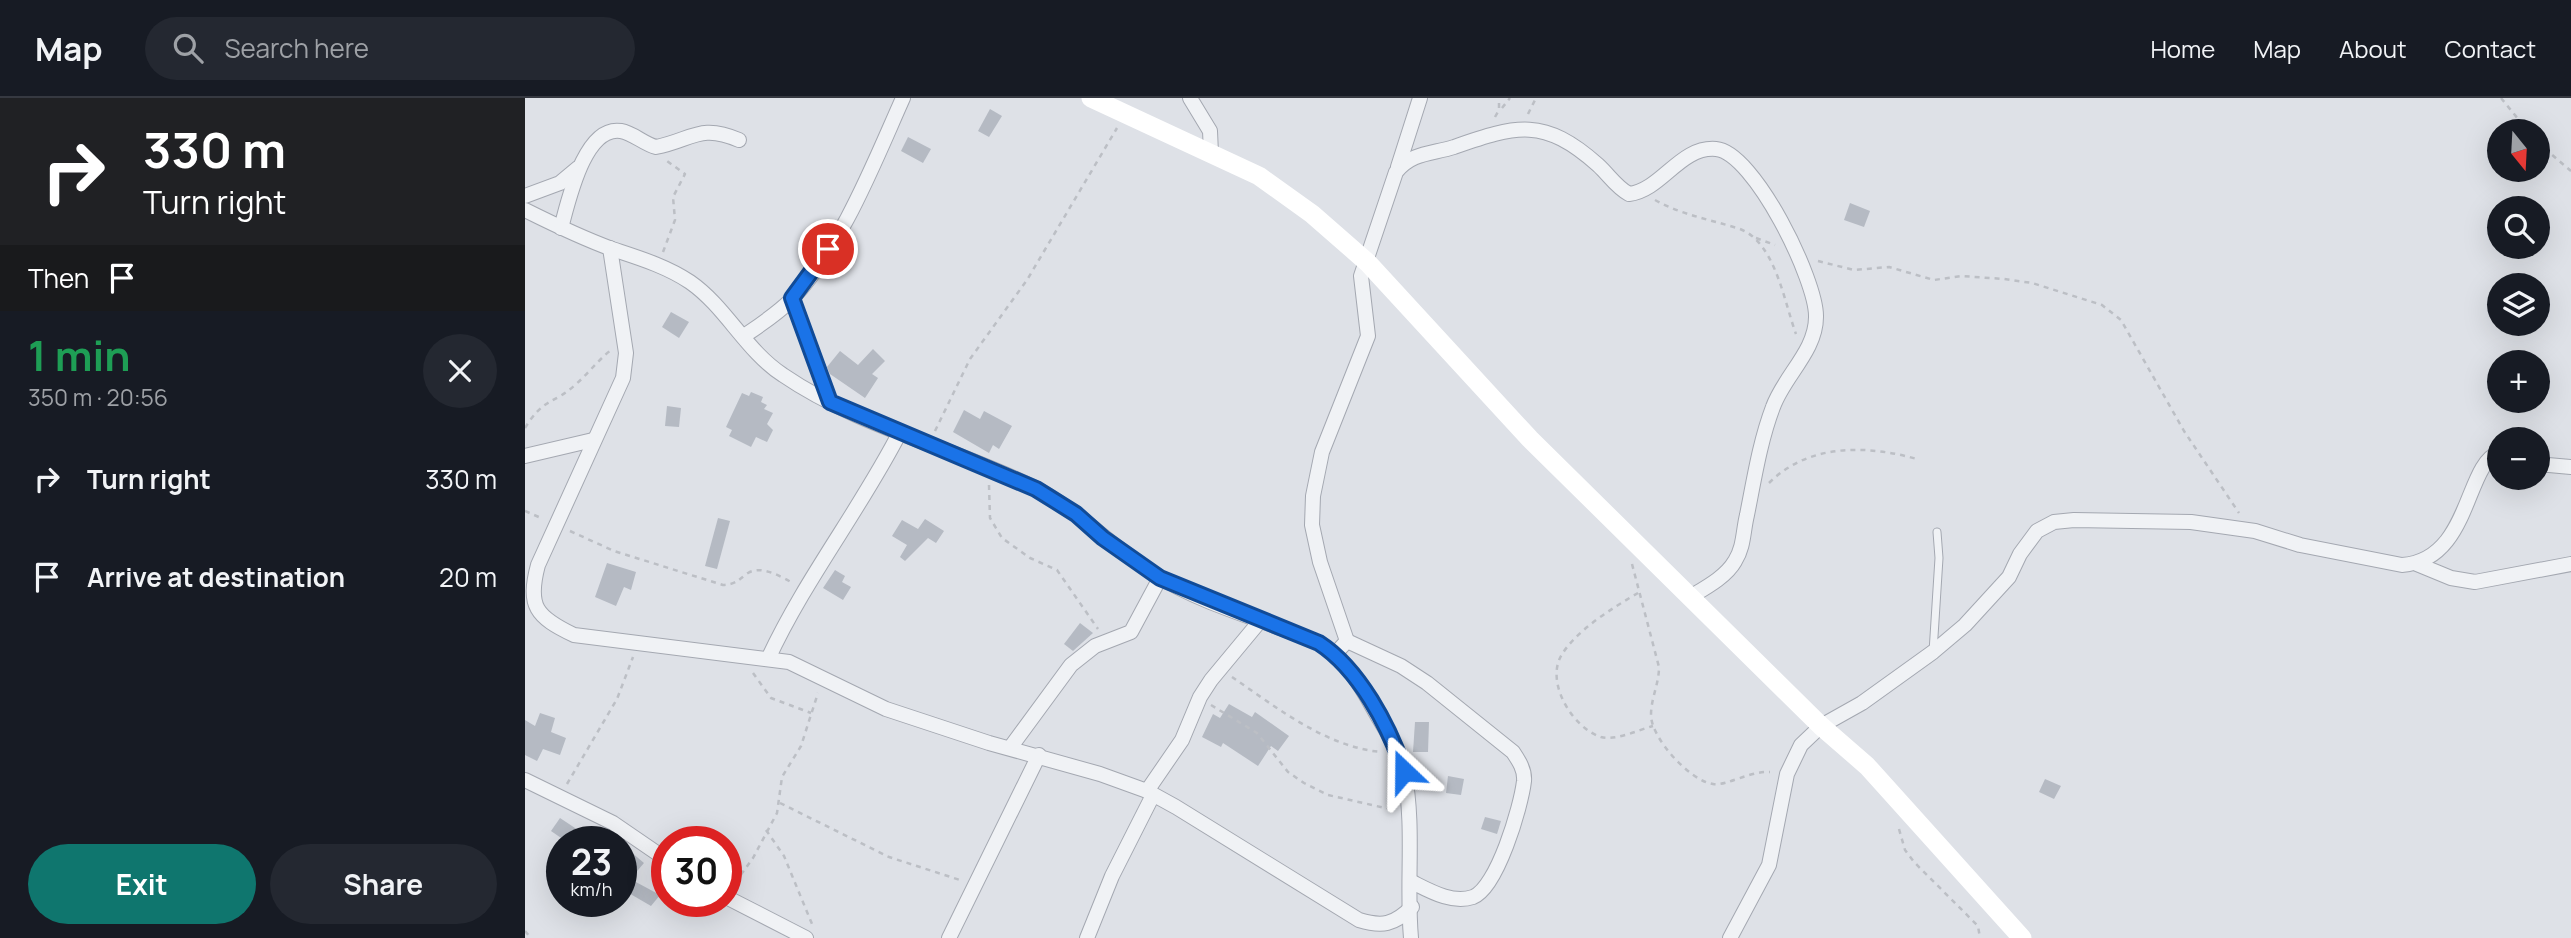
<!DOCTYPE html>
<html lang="en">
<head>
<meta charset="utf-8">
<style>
  :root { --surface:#171b24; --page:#242831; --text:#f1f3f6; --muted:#9ea1a6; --line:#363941; --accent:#0f766e }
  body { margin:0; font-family:Manrope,sans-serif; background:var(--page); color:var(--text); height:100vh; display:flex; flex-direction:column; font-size:26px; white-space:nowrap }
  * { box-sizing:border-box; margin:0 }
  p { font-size:23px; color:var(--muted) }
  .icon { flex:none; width:38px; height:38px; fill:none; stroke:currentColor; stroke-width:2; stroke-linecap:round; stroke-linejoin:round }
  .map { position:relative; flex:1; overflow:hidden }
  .drawer { display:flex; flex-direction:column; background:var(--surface); width:525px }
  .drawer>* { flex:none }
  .guide { background:#202124; color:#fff; overflow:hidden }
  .needle { width:46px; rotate:162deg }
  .fabs { position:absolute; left:1962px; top:21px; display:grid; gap:14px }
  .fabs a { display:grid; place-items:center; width:63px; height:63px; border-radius:50%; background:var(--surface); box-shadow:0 7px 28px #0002; font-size:35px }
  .speed { position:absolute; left:21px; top:728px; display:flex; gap:14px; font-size:35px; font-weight:700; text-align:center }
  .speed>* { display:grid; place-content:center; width:91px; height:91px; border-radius:50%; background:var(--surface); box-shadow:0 7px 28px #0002; line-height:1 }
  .speed small { font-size:18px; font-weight:400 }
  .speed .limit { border:10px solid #d22; background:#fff; color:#111 }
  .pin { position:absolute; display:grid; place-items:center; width:60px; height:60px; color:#fff; margin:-30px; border:4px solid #fff; border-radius:50%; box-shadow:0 2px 7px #0007 }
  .me { position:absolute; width:77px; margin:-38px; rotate:337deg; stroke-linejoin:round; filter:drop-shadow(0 0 5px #0008) }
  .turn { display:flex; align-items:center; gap:24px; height:147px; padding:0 28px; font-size:32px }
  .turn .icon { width:91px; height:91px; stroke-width:2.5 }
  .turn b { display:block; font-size:49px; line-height:60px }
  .then { display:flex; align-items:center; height:66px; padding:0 28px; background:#0003; gap:14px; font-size:26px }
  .round { display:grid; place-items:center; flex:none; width:74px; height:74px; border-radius:37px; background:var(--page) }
  .head { display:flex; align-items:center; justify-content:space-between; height:119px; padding:0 28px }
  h1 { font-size:42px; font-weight:700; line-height:52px; color:#1e9e55 }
  .primary-button { display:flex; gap:14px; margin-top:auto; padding:14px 28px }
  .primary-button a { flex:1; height:80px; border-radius:42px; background:var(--accent); color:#fff; font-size:28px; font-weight:700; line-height:80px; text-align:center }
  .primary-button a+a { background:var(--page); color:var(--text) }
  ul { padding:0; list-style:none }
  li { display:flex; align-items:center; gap:21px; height:98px; padding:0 28px }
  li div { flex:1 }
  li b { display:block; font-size:26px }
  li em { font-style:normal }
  header { display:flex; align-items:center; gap:42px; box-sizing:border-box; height:98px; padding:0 35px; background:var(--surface); border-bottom:2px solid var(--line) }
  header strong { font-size:33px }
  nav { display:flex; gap:38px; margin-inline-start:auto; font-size:24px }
  .search { width:490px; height:63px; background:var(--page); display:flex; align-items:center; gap:18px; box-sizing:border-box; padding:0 24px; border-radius:38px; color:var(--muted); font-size:26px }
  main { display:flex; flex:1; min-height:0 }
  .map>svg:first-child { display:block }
</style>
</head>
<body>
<header>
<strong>Map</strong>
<div class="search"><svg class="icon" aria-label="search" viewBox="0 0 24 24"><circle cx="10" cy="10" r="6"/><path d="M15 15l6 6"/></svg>Search here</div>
<nav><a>Home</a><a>Map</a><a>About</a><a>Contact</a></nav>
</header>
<main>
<section class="drawer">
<div class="guide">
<div class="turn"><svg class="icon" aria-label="right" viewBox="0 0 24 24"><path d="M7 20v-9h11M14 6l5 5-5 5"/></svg><div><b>330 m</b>Turn right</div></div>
<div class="then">Then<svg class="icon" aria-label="arrive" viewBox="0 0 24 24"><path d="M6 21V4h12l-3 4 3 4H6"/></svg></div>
</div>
<div class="head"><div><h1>1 min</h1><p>350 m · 20:56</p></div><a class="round"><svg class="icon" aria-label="close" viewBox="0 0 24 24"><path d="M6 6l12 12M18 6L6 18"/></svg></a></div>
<ul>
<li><svg class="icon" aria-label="right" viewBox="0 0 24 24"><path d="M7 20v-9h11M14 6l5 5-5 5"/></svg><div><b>Turn right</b></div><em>330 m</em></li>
<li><svg class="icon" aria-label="arrive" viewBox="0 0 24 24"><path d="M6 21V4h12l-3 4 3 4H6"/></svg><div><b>Arrive at destination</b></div><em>20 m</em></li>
</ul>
<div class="primary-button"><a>Exit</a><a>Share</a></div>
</section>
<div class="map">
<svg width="2046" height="840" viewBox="0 0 2046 840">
  <rect width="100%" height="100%" fill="#dee1e7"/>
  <!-- building -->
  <g fill="#b5bac3">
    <path d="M465 11 477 18 464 39 453 33Z"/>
    <path d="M383 39 406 51 398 65 376 53Z"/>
    <path d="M1325 105 1345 113 1339 129 1319 122Z"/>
    <path d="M146 214 164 224 154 240 137 229Z"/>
    <path d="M348 251 360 263 347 276 353 280 340 300 305 276 302 269 315 253 333 267Z"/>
    <path d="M226 294 238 299 236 304 242 307 239 311 248 315 242 326 248 332 242 344 231 339 226 349 204 338 207 332 201 329 217 295 224 298Z"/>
    <path d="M142 308 156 310 154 329 140 328Z"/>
    <path d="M439 312 455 321 459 313 487 328 474 351 468 347 464 355 428 334Z"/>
    <path d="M193 420 205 423 192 471 180 468Z"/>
    <path d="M400 421 419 433 411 445 403 440 380 463 375 459 382 447 367 438 377 422 393 431Z"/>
    <path d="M82 465 111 474 106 492 99 489 91 508 70 499Z"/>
    <path d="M310 472 320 478 317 484 326 489 318 502 298 490Z"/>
    <path d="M555 525 568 535 548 553 539 546Z"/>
    <path d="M704 606 727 619 730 614 764 638 753 653 746 648 733 668 698 645 696 649 677 639 688 616 695 620Z"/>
    <path d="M15 615 30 620 26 634 41 640 35 657 18 651 12 663 0 657V622L10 628Z"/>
    <path d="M890 624H904L903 654H888Z"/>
    <path d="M923 678 939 681 936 697 921 695Z"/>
    <path d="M1520 681 1536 688 1529 701 1514 694Z"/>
    <path d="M960 719 976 723 972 736 956 731Z"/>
    <path d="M35 720 71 744H42L26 733Z"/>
    <path d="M106 754 119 765 96 792V767Z"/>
    <path d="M109 783 135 797 126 808 102 794Z"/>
  </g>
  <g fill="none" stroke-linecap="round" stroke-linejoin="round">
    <defs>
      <path id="lane" d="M1408 554 1414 460 1412 434"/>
      <g id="street">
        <path d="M665 0 685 33 686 55"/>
        <path d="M873 69 895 0"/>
        <path d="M0 98 35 85 53 70"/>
        <path d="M0 112C28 126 57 140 87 151 114 160 141 168 165 184 201 209 221 253 258 277 334 329 427 349 508 389 554 412 589 452 633 478 679 507 743 523 794 545 819 561 834 584 848 610 859 630 874 651 879 673 890 729 881 785 886 840"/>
        <path d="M36 130C43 105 59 27 96 33 108 35 119 46 131 49 167 42 175 25 214 42"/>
        <path d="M85 150 101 255 98 280 13 467C2 508 11 519 49 537L264 564 361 611 464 645 575 676 622 693 651 709 834 822C857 829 869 827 887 809"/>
        <path d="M267 200 305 305"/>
        <path d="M219 238C235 227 252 216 266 202 317 148 348 67 378 0"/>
        <path d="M0 358 68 342"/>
        <path d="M2012 366 2046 369"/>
        <path d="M1892 466 1926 480 1950 484 2046 466"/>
        <path d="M822 543 876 568 902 585 988 654C994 663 1000 672 999 683 996 709 972 790 948 799 927 806 905 793 887 784"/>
        <path d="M810 556 822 543 795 464 787 427 788 398 797 354 843 238 836 178 871 74C887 54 907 56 929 49 992 27 1019 19 1073 67 1084 77 1091 89 1104 96 1137 92 1155 48 1191 51 1229 54 1292 183 1291 219 1291 253 1259 278 1248 309 1235 343 1229 382 1222 417 1218 433 1219 449 1210 463 1201 479 1180 490 1165 499"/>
        <path d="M243 561C280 481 335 412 375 334"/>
        <path d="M485 650 546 567 570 548 606 534 635 480"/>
        <path d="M0 682 88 725 142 762"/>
        <path d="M622 693 657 642 675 599 686 582 735 523"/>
        <path d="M201 799 281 840"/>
        <path d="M424 840 514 657"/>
        <path d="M562 840 587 778 628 697"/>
        <path d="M1205 840 1244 767 1262 676 1276 647 1296 628 1337 605 1408 554 1440 527 1484 479 1495 456 1512 433 1529 424 1549 422 1666 424 1730 433 1775 447 1877 467C1946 462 1940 365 1974 355"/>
      </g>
    </defs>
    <!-- lane casing -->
    <use href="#lane" stroke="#a4a8b1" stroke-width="9"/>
    <!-- street casing -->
    <use href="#street" stroke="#a4a8b1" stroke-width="16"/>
    <!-- path -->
    <g stroke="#bcbfc5" stroke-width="2.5" stroke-dasharray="5 5" stroke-linecap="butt">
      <path d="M1976 0 2003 33"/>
      <path d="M977 10 985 0"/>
      <path d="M1003 16 1011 0"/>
      <path d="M970 19 974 12V0"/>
      <path d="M2012 44 2046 73"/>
      <path d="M1130 102C1157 117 1183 121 1212 130 1250 141 1259 204 1271 236"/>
      <path d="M1231 140 1250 147"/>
      <path d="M138 154 150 122 148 99 160 76 142 63"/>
      <path d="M1293 163 1329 172 1364 169 1409 182 1436 178 1479 181 1507 185 1577 207 1596 222 1659 333 1714 415"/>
      <path d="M0 330C19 299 28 307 50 287 63 276 72 263 86 252"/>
      <path d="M410 333 445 261 502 182 592 30"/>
      <path d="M1244 385C1284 345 1342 347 1392 361"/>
      <path d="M464 387 465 420 477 440 505 460 532 472 573 531"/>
      <path d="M0 413 16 420"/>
      <path d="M45 433 89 453 198 487C212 486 213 482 223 475 236 467 255 478 266 484"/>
      <path d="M1107 466 1134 569C1134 586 1126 600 1126 617 1126 640 1165 683 1188 686 1202 688 1224 673 1245 674"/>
      <path d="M1113 495C1089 509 1048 534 1035 560 1022 587 1048 630 1076 639 1091 643 1113 632 1128 628"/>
      <path d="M228 575 246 600 286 615"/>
      <path d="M707 579C751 609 801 649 856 654"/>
      <path d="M686 607 732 635 763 674 779 685 803 697 869 712"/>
      <path d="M42 686 92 601 108 559"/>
      <path d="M255 705 364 759 435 782"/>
      <path d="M1374 731 1380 752 1389 764 1453 828 1455 840"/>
      <path d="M241 732 259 758 287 826"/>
      <path d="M210 785 228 760 252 715 257 679 276 648 293 595"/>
      <path d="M0 833 6 840"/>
    </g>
    <!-- lane -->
    <use href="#lane" stroke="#f0f2f5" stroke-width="7"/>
    <!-- street -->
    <use href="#street" stroke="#f0f2f5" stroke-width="14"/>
    <!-- secondary -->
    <path stroke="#fff" stroke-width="19" d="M566 0 734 78 787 116 843 165 1005 341 1296 628 1342 668 1497 840"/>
  </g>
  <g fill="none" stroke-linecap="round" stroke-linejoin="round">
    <defs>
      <path id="route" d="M303 151 267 200 305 304 511 391 551 416 578 440 635 480 794 545C834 571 864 628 879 673"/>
    </defs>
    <!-- route casing -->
    <use href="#route" stroke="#114b97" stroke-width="18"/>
    <!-- route -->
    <use href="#route" stroke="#1a73e8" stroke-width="12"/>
  </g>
</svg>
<div class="fabs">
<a><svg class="needle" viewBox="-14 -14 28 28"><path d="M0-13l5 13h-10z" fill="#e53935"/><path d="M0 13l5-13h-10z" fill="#9ea1a6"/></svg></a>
<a><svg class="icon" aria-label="search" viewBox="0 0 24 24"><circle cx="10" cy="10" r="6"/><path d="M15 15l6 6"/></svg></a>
<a><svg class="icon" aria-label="layers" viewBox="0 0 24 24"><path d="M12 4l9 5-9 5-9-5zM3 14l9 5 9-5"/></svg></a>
<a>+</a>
<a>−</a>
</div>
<div class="speed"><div>23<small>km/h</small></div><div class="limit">30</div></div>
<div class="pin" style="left:303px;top:151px;background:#d93025"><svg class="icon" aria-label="arrive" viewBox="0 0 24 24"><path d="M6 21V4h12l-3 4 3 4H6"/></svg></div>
<svg class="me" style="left:879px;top:673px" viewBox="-20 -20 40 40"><path d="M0-17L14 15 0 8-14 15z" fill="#1a73e8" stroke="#fff" stroke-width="4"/></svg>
</div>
</main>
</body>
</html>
